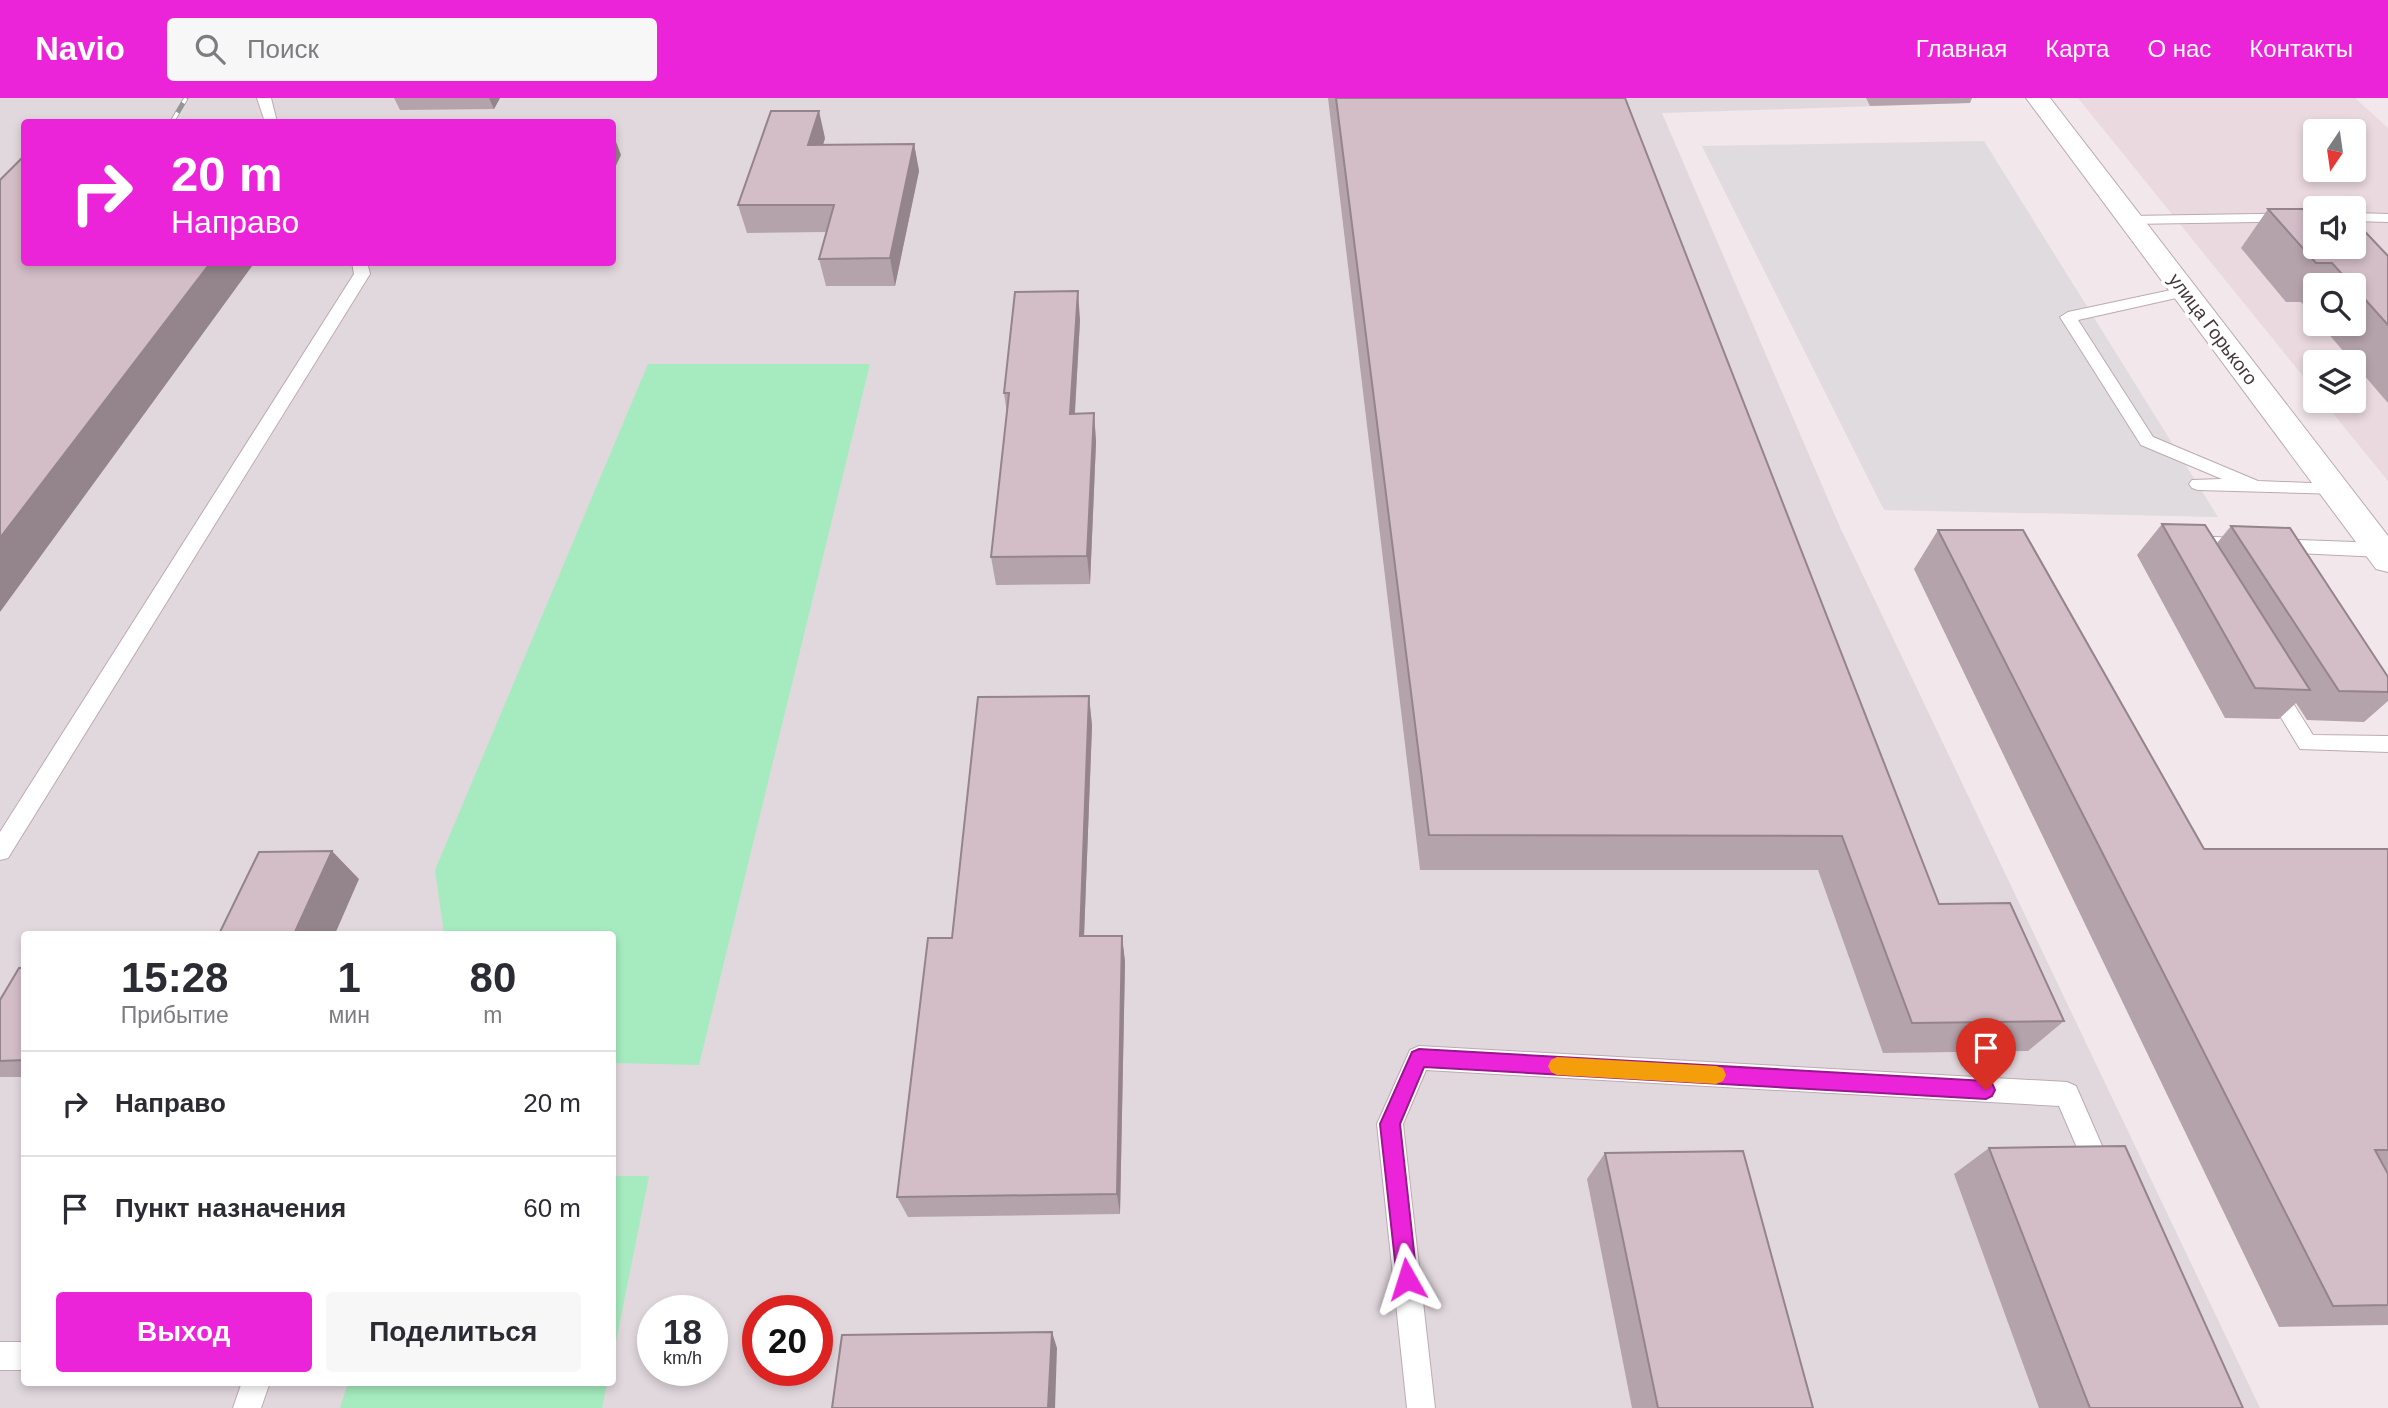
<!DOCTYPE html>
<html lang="ru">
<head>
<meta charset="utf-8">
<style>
  :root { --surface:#fff; --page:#f7f7f7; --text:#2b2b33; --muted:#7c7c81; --line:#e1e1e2; --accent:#ec24d9 }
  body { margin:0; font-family:Helvetica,sans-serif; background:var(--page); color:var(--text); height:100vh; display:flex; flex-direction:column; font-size:26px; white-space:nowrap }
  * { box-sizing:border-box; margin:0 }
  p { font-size:23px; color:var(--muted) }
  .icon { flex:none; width:38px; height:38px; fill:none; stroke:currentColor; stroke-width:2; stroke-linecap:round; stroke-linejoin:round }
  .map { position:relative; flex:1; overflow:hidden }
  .side { position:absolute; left:21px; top:833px; width:595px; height:455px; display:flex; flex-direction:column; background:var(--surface); border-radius:7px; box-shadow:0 4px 10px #0003 }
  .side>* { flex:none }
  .top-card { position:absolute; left:21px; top:21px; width:595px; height:147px; border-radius:7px; box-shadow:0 4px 10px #0003; background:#ec24d9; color:#fff; overflow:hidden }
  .needle { width:46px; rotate:193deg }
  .fabs { position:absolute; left:2303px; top:21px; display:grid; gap:14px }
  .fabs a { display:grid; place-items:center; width:63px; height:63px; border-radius:7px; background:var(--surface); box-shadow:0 4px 10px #0003; font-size:35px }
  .speed { position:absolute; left:637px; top:1197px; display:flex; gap:14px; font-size:35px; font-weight:700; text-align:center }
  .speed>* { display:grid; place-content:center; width:91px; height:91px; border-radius:50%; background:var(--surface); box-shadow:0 4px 10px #0003; line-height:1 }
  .speed small { font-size:18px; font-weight:400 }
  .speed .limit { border:10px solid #d22; background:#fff; color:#111 }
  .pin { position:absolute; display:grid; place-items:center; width:60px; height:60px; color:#fff; margin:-72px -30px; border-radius:50% 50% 50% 0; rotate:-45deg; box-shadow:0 0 7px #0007 }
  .pin .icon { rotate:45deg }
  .me { position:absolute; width:77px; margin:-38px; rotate:354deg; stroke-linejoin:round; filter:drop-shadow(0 0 5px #0008) }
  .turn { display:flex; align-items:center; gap:24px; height:147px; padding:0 35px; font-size:32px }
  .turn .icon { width:91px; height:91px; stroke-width:2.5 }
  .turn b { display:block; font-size:49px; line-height:60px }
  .eta { display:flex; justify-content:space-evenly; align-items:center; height:119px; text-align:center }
  .eta b { font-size:42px; font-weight:800; line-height:49px }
  .primary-button { display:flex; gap:14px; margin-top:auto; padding:14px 35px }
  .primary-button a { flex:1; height:80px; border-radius:7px; background:var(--accent); color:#fff; font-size:28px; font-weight:800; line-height:80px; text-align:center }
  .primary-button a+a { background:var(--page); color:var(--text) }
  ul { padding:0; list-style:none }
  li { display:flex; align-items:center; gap:21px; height:105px; padding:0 35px; border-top:2px solid var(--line) }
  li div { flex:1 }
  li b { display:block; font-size:26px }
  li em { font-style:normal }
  header { display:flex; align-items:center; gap:42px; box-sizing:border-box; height:98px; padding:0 35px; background:var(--accent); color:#fff }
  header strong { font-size:33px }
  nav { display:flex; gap:38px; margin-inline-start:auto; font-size:24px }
  .search { width:490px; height:63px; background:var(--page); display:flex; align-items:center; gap:18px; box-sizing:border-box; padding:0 24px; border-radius:7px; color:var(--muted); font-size:26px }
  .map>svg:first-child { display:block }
</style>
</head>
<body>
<header>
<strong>Navio</strong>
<div class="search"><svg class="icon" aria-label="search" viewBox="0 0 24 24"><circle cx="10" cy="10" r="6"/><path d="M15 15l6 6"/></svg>Поиск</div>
<nav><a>Главная</a><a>Карта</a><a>О нас</a><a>Контакты</a></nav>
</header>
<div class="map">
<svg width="2388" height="1310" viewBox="0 0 2388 1310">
  <rect width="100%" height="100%" fill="#f2e7eb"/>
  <!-- residential -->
  <path fill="#ead9df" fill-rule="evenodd" d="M2078 0H2355L2388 30V383L2323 303H2354V264H2315V293ZM2315 33H2354V72H2315ZM2315 110H2354V149H2315ZM2315 187H2354V226H2315Z"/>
  <!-- industrial -->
  <path fill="#e1d8dd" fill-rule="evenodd" d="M0 0H1967L1970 5 1662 15 1840 429 2260 1310H0ZM24 24H612V164H24ZM24 836H612V1284H24ZM653 1213H712V1272H653ZM758 1213H817V1272H758Z"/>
  <!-- parking -->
  <path fill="#e0dbde" d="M1984 43 2218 419 1884 412 1702 48Z"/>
  <!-- water -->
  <g fill="#a6ebbf">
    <path d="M648 266H870L699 967 613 965 612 836H444L435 772Z"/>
    <path d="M612 1078H649L613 1259H612Z"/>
    <path d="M348 1285V1284L607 1285 602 1310H340Z"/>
  </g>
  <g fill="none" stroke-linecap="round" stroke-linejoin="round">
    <defs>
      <g id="lane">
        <path d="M257 0H271L277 24H265Z"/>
        <path d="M2315 115V123L2130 126 2123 122 2130 118Z"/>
        <path d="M2354 115 2388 116V124L2354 123Z"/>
        <path d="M352 164H367L370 176 8 760 0 762V734L354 176Z"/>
        <path d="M2185 189 2190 191V197L2078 222 2153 339 2258 383 2335 386 2341 388 2344 392 2341 396 2198 392 2192 390 2189 386 2192 382 2222 381 2141 347 2060 219 2068 214Z"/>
        <path d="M2187 438 2381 445 2388 447V456L2381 459 2187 450 2178 444Z"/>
        <path d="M2272 580 2279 583 2313 637 2388 638V654L2300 651 2262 588 2265 583Z"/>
        <path d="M1419 948 2067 984 2076 988 2113 1073 2109 1082 2100 1086 2091 1082 2059 1008 1426 972 1403 1026 1435 1310H1407L1377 1026 1410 952Z"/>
        <rect x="0" y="1244" width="24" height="28"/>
        <path d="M242 1284H270L261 1310H233Z"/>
      </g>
      <path id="street" d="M2026 0H2050L2388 438V474L2376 471Z"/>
    </defs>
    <!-- lane casing -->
    <use href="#lane" stroke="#bdaab2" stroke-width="2"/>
    <!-- street casing -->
    <use href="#street" stroke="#bdaab2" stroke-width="2"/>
    <!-- lane -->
    <use href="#lane" fill="#fff" fill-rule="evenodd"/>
    <!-- street -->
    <use href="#street" fill="#fff" fill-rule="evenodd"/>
    <defs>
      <path id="rail" d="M172 24 186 0"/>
    </defs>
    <!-- rail casing -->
    <use href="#rail" stroke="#959595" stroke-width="5"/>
    <!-- rail -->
    <use href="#rail" stroke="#fff" stroke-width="3.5" stroke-dasharray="11" stroke-linecap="butt"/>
  </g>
  <!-- wall -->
  <g fill="#b5a3ab">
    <path d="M394 0H500L494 11 400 12Z"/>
    <path d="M1328 0H1625L1939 806 2064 923 2028 953 1883 955 1818 772H1420Z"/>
    <path d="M1866 0H1972L1970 5 1870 8Z"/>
    <path d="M825 40 823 47 914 46 919 73 895 188H826L819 161 826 134 747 135 738 107Z"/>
    <path d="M2268 111 2388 158V305L2320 226H2354V187H2315V220L2301 204H2286L2241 150Z"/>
    <path d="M476 164H571L477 166Z"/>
    <path d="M1080 222 1075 316 1094 315 1096 344 1090 486 996 487 991 459 1007 316 1004 295Z"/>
    <path d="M2162 426 2217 445 2231 428 2388 579V603L2364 624 2307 622 2296 605 2279 621 2225 620 2137 457Z"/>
    <path d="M1938 432 2204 751H2388V1227L2279 1229 1914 471Z"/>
    <path d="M1089 598 1092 628 1084 838H1122L1125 864 1120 1116 908 1119 897 1099 952 840Z"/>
    <path d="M24 870V979H0V902Z"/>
    <path d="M1989 1050 2243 1310H2039L1954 1076Z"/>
    <path d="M1605 1055 1813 1310H1632L1587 1081Z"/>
  </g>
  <!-- shaded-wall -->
  <g fill="#94848b">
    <path d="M489 0H500L494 11Z"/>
    <path d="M819 13 825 40 815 74 808 47Z"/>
    <path d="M612 33 621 57 612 76Z"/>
    <path d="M914 46 919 73 895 188 890 160Z"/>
    <path d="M211 164H255L0 514V440Z"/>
    <path d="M1078 193 1080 222 1073 344 1070 316Z"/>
    <path d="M1094 315 1096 344 1090 486 1087 458Z"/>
    <path d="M1089 598 1092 628 1083 864 1080 838Z"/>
    <path d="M332 753 359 781 335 836H294Z"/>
    <path d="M1122 838 1125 864 1120 1116 1117 1096Z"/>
    <path d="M1052 1234 1057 1250 1055 1310H1048Z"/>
  </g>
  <!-- building -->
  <g fill="#d3bdc7" stroke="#94848b" stroke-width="2">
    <path d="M1336 0H1625L1939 806 2010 805 2064 923 1912 925 1842 738 1429 737Z"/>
    <path d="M771 13H819L808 47 914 46 890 160 819 161 834 107H738Z"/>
    <path d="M24 58V164H211L0 440V82Z"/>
    <path d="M2268 111H2315V149H2354V122L2388 158V227L2354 189V187H2352L2332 165H2316Z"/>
    <path d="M1078 193 1070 316 1094 315 1087 458 991 459 1009 295H1004L1015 194Z"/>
    <path d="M2162 426 2205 427 2310 592 2255 590Z"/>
    <path d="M2231 428 2290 430 2388 579V594L2339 593Z"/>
    <path d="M1938 432H2023L2204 751H2388V1052H2375L2388 1076V1207L2333 1208Z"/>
    <path d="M1089 598 1080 838H1122L1117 1096 897 1099 928 840H952L978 599Z"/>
    <path d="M332 753 294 836H219L259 754Z"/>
    <path d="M19 870H24V962L0 963V902Z"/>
    <path d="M2125 1048 2243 1310H2090L1989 1050Z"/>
    <path d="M1743 1053 1813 1310H1658L1605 1055Z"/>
    <path d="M1052 1234 1048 1310H832L842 1237Z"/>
  </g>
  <!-- route -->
  <path fill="#ec24d9" stroke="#99178d" stroke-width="2" d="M1419 951 1986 983 1992 985 1995 992 1992 998 1986 1001 1424 969 1400 1026 1417 1181 1414 1188 1407 1191 1400 1188 1397 1181 1380 1026 1412 954Z"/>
  <!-- slow -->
  <path fill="#f59e0b" d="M1557 959 1716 968 1723 970 1726 977 1723 983 1716 986 1557 977 1551 974 1548 968 1551 962Z"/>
  <g text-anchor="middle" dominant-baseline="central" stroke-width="7" stroke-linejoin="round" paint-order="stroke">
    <!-- far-street labels -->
    <g font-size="19" fill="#45363d" stroke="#fff">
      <text transform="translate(2213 231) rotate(53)">улица Горького</text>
    </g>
  </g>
</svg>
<div class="fabs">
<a><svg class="needle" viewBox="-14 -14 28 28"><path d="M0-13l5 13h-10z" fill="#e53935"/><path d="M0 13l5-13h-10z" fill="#7c7c81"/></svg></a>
<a><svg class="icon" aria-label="sound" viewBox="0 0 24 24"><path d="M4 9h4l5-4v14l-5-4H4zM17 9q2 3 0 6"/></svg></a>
<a><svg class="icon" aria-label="search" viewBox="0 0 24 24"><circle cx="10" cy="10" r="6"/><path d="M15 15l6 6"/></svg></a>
<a><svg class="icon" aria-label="layers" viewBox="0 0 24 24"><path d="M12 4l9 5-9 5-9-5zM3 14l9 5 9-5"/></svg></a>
</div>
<div class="speed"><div>18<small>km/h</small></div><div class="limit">20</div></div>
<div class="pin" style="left:1986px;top:992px;background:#d93025"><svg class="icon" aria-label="arrive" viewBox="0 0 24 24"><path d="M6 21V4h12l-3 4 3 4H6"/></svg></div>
<svg class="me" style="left:1407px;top:1181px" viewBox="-20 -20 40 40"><path d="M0-17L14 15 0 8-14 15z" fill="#ec24d9" stroke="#fff" stroke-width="4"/></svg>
<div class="top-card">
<div class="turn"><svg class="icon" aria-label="right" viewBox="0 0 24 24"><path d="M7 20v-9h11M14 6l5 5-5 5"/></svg><div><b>20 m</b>Направо</div></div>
</div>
<section class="side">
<div class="eta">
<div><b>15:28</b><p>Прибытие</p></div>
<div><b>1</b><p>мин</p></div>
<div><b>80</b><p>m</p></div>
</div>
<ul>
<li><svg class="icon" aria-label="right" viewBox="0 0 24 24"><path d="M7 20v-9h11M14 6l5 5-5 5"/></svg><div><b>Направо</b></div><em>20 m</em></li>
<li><svg class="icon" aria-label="arrive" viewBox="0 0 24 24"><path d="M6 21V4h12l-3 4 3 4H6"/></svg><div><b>Пункт назначения</b></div><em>60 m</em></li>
</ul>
<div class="primary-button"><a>Выход</a><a>Поделиться</a></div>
</section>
</div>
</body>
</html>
